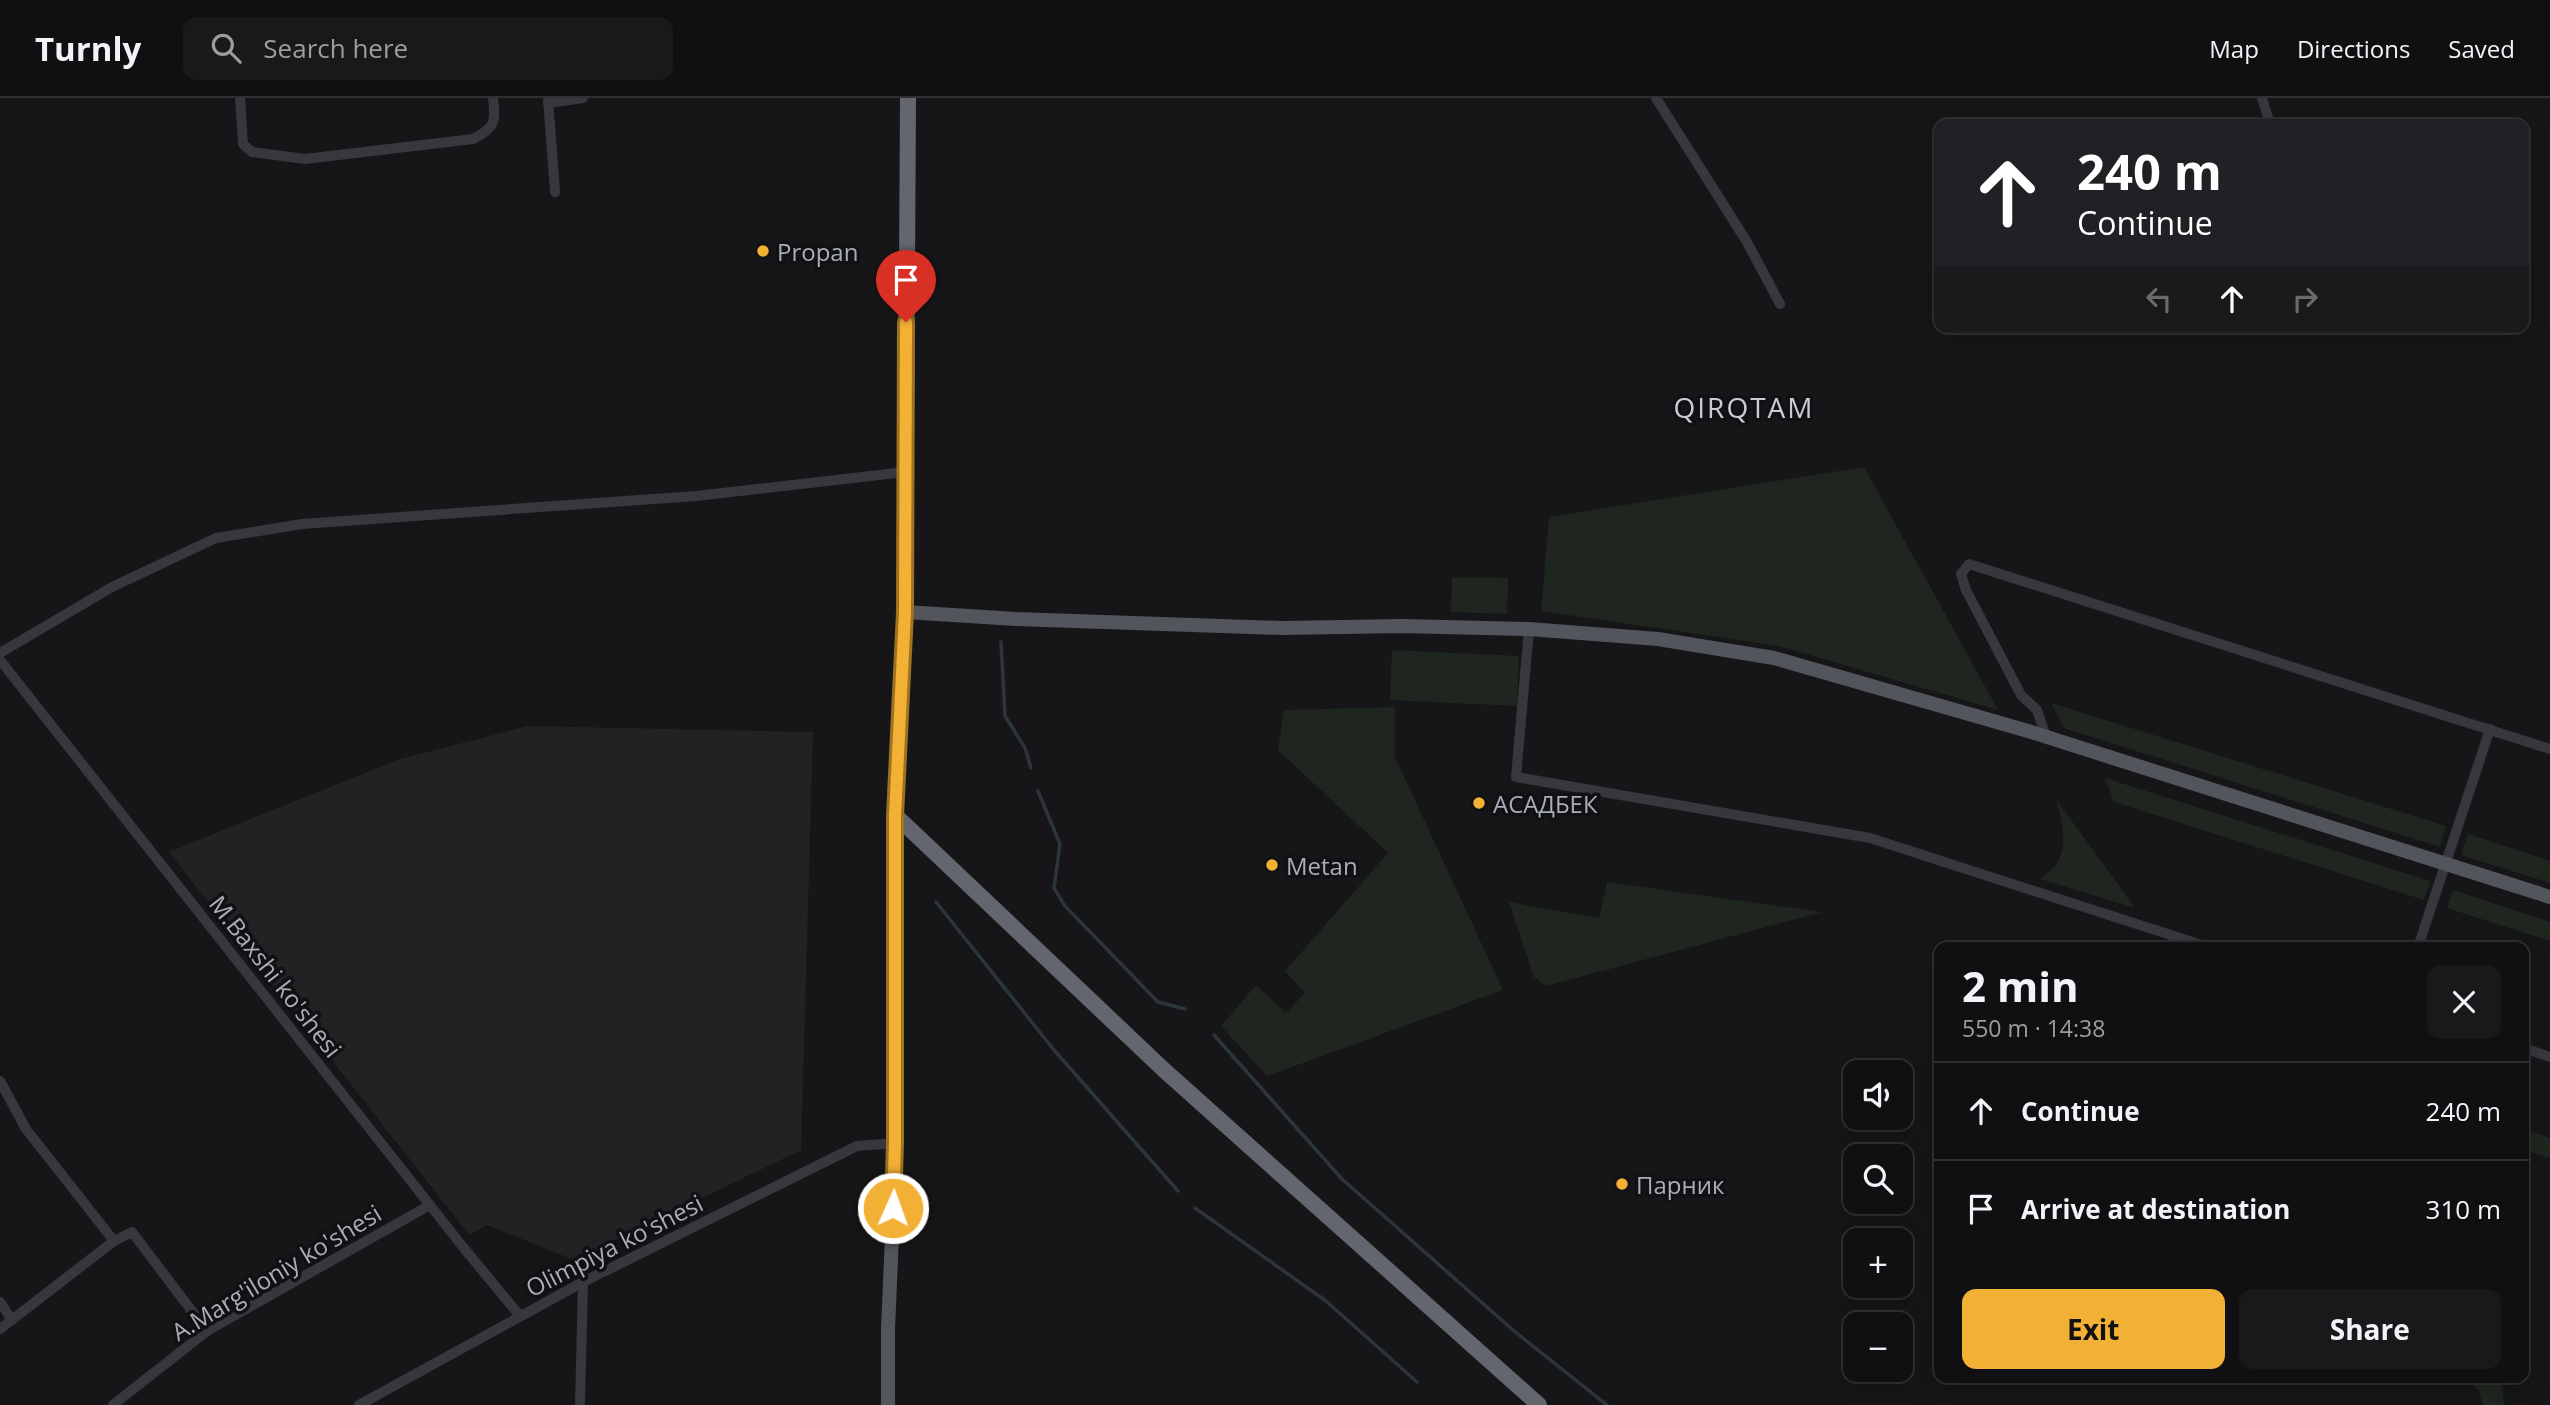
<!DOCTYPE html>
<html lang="en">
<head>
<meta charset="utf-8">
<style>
  :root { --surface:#101012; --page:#19191b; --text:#f1f3f6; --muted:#9c9d9f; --line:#303032; --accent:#f2b134 }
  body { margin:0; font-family:"Open Sans",sans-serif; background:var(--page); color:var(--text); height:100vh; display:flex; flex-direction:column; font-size:26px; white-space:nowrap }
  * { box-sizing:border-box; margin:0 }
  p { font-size:23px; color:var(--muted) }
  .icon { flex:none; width:38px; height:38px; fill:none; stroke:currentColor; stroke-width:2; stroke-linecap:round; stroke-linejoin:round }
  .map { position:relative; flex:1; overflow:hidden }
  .details { position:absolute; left:1934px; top:844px; width:595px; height:441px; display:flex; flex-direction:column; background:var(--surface); border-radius:14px; box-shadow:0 4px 18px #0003,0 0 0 2px var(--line) }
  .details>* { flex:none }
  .banner { position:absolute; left:1934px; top:21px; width:595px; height:214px; border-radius:14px; box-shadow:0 4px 18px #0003,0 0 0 2px var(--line); background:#202124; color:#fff; overflow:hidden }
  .tools { position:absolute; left:1843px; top:962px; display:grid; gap:14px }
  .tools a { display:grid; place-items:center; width:70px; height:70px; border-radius:14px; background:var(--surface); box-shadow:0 4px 18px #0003,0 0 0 2px var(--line); font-size:35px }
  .pin { position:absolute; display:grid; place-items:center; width:60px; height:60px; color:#fff; margin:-72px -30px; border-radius:50% 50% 50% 0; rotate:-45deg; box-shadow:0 0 7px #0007 }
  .pin .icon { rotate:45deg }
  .me { position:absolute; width:77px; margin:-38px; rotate:2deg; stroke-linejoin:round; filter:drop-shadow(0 0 5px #0008) }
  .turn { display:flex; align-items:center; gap:24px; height:147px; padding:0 28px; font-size:32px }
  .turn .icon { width:91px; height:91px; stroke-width:2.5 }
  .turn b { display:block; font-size:49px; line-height:60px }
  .lanes { display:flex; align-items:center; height:66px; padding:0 28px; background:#0003; justify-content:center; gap:35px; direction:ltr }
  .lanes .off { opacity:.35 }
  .round { display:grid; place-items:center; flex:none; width:74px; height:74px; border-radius:14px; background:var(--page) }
  .summary { display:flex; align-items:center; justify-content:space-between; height:119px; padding:0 28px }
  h1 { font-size:42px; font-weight:700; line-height:52px }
  .action { display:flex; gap:14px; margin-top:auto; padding:14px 28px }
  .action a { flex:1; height:80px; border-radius:14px; background:var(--accent); color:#111; font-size:28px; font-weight:700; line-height:80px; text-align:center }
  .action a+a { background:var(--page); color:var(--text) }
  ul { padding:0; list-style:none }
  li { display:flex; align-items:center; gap:21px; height:98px; padding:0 28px; border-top:2px solid var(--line) }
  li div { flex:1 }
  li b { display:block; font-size:26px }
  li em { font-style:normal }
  header { display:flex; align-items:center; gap:42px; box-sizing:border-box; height:98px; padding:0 35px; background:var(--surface); border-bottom:2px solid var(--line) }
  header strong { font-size:33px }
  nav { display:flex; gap:38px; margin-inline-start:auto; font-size:24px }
  .search { width:490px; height:63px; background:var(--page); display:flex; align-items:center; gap:18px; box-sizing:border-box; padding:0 24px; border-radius:14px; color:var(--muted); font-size:26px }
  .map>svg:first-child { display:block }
</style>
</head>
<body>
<header>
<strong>Turnly</strong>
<div class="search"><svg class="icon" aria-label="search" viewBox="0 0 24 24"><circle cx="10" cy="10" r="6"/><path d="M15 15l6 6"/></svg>Search here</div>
<nav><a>Map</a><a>Directions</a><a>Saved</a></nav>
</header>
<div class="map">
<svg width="2550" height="1307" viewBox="0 0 2550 1307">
  <rect width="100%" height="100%" fill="#161618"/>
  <!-- built -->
  <path fill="#222225" d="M528 628 813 634 801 1052 574 1162 487 1127 469 1137 169 754 400 661Z"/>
  <!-- green -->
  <g fill="#1e261f">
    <path d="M1864 369 1998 612 1779 548 1541 513 1549 419Z"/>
    <path d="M1452 479 1508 480 1507 516 1451 514Z"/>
    <path d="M1392 552 1519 558 1517 608 1390 602Z"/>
    <path d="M2051 605 2446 728 2440 749 2064 630Z"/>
    <path d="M1395 609V659L1503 892 1267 978 1221 928 1256 887 1286 915 1305 895 1285 873 1388 755 1278 652 1284 612Z"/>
    <path d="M2105 680 2430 783 2424 802 2114 704Z"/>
    <path d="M2056 701 2135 810 2040 781C2073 760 2064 733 2056 701Z"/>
    <path d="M2468 736 2550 763V785L2461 757Z"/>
    <path d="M1607 784 1822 814 1546 888 1534 879 1509 804 1599 820Z"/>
    <path d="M2453 792 2550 824V843L2447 810Z"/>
    <path d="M2524 1031 2550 1040V1060L2524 1052Z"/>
    <path d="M2468 1279H2501L2504 1307H2483L2479 1293Z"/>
  </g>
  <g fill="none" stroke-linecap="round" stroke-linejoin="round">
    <!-- stream -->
    <g stroke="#2c353c" stroke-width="3.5">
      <path d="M1001 544 1005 618 1025 650 1031 670"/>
      <path d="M1038 693 1060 746 1054 790 1065 808 1158 904 1185 911"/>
      <path d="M936 804 1054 952 1178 1093"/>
      <path d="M1214 937 1342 1081 1514 1233 1607 1307"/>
      <path d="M1195 1110 1326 1203 1417 1284"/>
    </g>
    <!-- minor -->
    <g stroke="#37383d" stroke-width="10">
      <path d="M240 0 243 46 252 54 305 61 473 41C495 30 496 24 493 0"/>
      <path d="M548 0 555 94"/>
      <path d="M1656 0 1747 144 1780 206"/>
      <path d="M2262 0 2270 26"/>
      <path d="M548 5 583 0"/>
      <path d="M1529 531 1516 679 1870 740 2208 849"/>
      <path d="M0 555 112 489 216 440 302 426 696 398 905 374"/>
      <path d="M0 562 463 1149 520 1218"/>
      <path d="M2046 639 2037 612 2021 597 1966 492 1961 476 1969 466 2550 651"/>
      <path d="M2418 849 2490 631"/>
      <path d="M2524 950 2550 959"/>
      <path d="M0 983 26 1031 114 1143"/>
      <path d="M0 1204 12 1222"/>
      <path d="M0 1231 114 1143 132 1134 207 1233"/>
      <path d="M113 1307 207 1233 430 1107"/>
      <path d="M359 1307 583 1184 857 1048 896 1045"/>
      <path d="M580 1307 583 1184"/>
    </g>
    <!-- major -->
    <g stroke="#53555c" stroke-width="14">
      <path d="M905 514 1016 521 1282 530 1402 528 1529 531 1658 541 1774 560 2028 633 2550 799"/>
      <path d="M888 1307V1231L896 1045 895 717"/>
    </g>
    <!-- highway -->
    <path stroke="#63666e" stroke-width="16" d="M908 0 905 514 895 717 1164 972 1539 1307"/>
  </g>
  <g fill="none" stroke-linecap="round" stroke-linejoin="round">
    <defs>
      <path id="route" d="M893 1110 895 1045V718L905 514 906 224"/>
    </defs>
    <!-- route casing -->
    <use href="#route" stroke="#9d7322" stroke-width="18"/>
    <!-- route -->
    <use href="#route" stroke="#f2b134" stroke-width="12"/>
  </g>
  <!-- markers -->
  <g fill="#f2b134" stroke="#111113" stroke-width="2.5">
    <circle cx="763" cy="153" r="7"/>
    <circle cx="1479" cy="705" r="7"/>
    <circle cx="1272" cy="767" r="7"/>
    <circle cx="1622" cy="1086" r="7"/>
  </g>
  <g text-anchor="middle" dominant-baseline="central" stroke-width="7" stroke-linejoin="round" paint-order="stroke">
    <!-- poi labels -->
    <g font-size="24" fill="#a8adb8" stroke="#111113" text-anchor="start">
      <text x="777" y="153">Propan</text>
      <text x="1493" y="705">АСАДБЕК</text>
      <text x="1286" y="767">Metan</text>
      <text x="1636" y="1086">Парник</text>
    </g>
    <!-- street labels -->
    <g font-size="24" fill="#a8adb8" stroke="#111113">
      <text transform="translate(276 878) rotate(52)">M.Baxshi ko'shesi</text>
      <text transform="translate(614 1147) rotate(-27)">Olimpiya ko'shesi</text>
      <text transform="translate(276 1174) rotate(-31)">A.Marg'iloniy ko'shesi</text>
    </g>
    <!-- quarter labels -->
    <g font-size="28" letter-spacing="2" fill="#c9ccd4" stroke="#111113">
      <text x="1744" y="309">QIRQTAM</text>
    </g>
  </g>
</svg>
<div class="tools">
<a><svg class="icon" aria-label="sound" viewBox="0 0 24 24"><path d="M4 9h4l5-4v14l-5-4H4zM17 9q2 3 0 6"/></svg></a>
<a><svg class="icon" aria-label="search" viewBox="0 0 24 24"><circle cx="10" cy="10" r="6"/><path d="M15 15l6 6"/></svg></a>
<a>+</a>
<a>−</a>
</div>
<div class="pin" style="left:906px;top:224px;background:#d93025"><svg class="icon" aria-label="arrive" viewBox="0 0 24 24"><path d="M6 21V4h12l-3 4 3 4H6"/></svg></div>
<svg class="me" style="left:893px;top:1110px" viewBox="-20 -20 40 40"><circle r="17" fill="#f2b134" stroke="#fff" stroke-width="3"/><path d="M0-11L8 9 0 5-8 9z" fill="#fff"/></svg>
<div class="banner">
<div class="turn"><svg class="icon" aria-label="ahead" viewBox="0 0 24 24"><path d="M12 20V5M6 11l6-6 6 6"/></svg><div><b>240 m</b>Continue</div></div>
<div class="lanes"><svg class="icon off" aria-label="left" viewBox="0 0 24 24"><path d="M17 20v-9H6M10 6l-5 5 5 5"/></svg><svg class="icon" aria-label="ahead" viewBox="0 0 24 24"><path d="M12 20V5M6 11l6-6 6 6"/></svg><svg class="icon off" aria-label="right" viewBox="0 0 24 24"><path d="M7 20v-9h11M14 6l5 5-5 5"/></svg></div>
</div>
<section class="details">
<div class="summary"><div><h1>2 min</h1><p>550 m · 14:38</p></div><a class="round"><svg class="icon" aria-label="close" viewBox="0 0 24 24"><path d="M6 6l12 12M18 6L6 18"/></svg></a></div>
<ul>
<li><svg class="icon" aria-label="ahead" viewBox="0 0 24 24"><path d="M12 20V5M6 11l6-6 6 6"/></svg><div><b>Continue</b></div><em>240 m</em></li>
<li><svg class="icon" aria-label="arrive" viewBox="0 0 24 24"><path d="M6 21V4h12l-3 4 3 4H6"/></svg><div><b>Arrive at destination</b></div><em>310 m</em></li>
</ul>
<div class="action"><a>Exit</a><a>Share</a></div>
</section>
</div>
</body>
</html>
